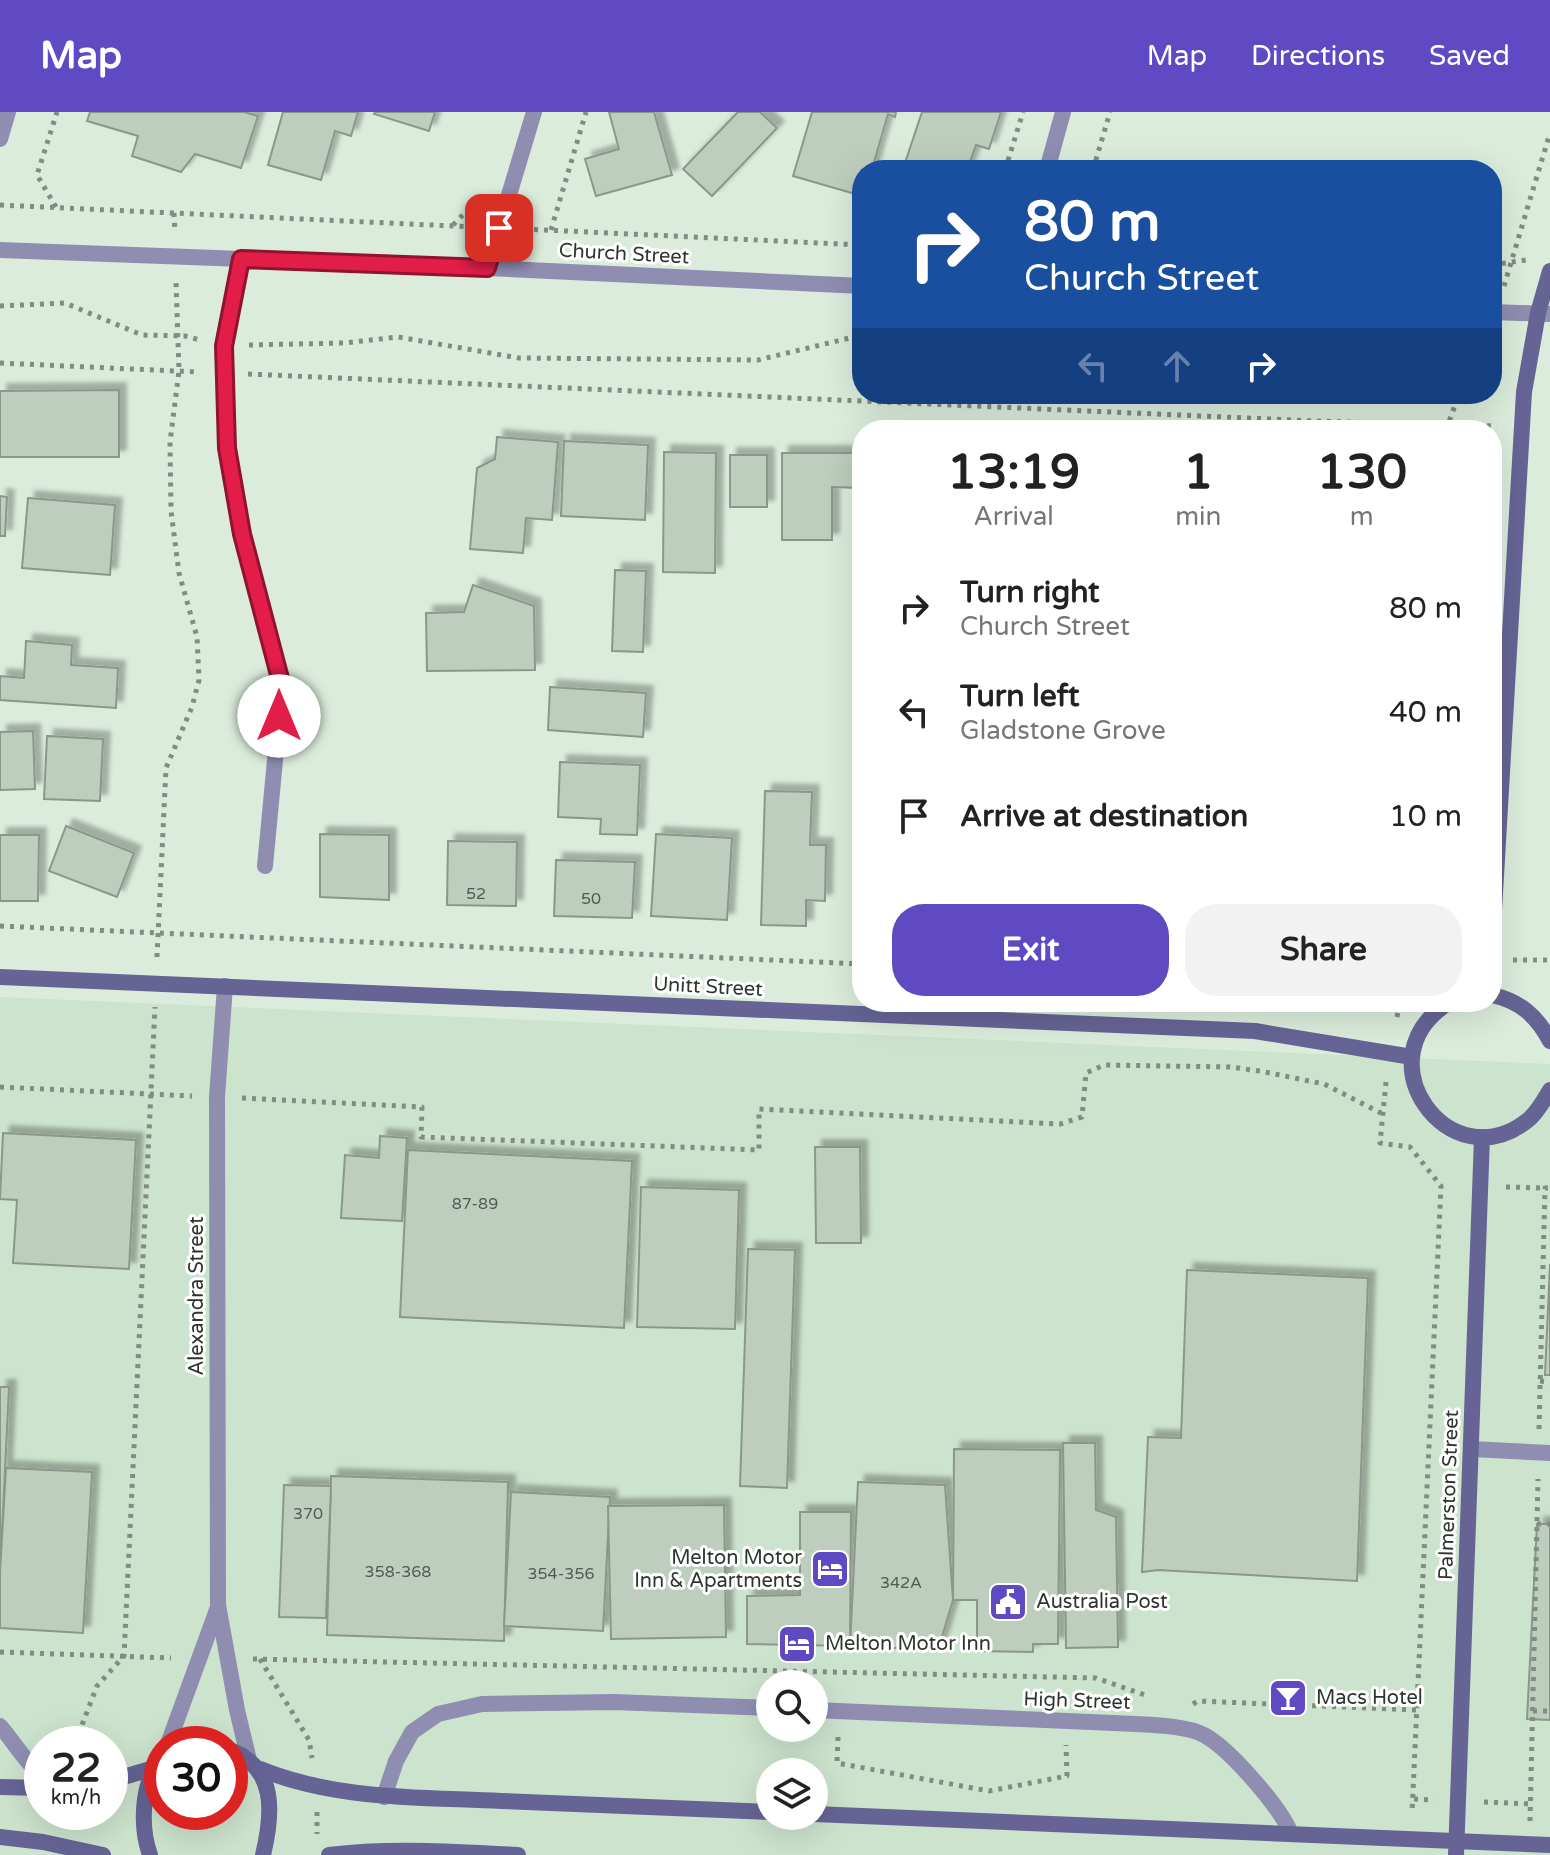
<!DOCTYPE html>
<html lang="en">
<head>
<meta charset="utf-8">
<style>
  :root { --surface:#fff; --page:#f2f2f2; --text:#222; --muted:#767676; --accent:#5f4ac3 }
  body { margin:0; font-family:"Varela Round",sans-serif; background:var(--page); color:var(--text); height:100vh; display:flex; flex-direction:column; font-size:30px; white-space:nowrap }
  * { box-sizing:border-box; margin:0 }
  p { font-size:26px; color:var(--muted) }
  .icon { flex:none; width:44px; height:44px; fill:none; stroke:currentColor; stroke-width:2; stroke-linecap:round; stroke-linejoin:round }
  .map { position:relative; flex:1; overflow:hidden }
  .drawer { position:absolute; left:852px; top:308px; width:650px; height:592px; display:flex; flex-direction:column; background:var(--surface); border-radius:32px; box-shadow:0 8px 32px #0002 }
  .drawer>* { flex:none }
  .hud { position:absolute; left:852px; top:48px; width:650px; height:244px; border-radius:32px; box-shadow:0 8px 32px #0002; background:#1a4fa0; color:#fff; overflow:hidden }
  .tools { position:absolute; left:756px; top:1558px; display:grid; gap:16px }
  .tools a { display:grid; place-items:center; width:72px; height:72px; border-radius:50%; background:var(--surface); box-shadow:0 8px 32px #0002; font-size:40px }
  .speed { position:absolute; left:24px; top:1614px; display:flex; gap:16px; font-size:40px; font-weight:700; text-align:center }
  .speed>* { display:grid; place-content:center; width:104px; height:104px; border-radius:50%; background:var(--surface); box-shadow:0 8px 32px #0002; line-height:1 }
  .speed small { font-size:20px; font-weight:400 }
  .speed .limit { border:12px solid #d22; background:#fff; color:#111 }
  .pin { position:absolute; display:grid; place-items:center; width:68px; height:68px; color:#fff; margin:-34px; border-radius:16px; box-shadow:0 4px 12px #0006 }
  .me { position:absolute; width:88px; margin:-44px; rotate:0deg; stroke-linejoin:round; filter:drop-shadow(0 0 6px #0008) }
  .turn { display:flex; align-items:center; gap:28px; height:168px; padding:0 40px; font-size:36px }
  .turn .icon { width:104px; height:104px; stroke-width:2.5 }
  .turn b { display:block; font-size:56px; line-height:68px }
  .lanes { display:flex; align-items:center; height:76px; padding:0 40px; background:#0003; justify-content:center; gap:40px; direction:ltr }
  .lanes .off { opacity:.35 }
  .eta { display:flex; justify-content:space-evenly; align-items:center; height:136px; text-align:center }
  .eta b { font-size:48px; font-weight:700; line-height:56px }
  .action { display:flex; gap:16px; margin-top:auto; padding:16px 40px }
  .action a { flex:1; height:92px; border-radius:32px; background:var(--accent); color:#fff; font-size:32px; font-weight:700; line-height:92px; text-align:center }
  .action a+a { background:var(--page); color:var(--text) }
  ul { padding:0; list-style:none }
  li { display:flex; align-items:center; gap:24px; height:104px; padding:0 40px }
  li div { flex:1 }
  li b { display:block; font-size:30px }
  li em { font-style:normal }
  header { display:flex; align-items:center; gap:48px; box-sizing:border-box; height:112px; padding:0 40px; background:var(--accent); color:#fff }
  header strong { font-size:38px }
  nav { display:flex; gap:44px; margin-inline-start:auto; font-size:28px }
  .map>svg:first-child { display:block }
</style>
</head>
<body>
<header>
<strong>Map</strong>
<nav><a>Map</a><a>Directions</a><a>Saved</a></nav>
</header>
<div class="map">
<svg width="1550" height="1743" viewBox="0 0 1550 1743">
  <defs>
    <filter id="shadow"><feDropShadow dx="7" dy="-7" stdDeviation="2" flood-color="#0004"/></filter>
  </defs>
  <rect width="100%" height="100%" fill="#dbecdc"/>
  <!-- built -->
  <path fill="#cce3cd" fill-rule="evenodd" d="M0 885 1550 952V1743H0ZM770 1572H814V1616H770ZM42 1632H110V1700H42ZM162 1632H230V1700H162ZM770 1660H814V1704H770Z"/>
  <!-- building -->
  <g fill="#bdcebe" stroke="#89988a" stroke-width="2" filter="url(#shadow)">
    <path d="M90 0H244L258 4 241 56 195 42 181 60 132 44 138 24 87 9Z"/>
    <path d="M283 0H358L351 24 335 19 321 68 268 53Z"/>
    <path d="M375 0H435L429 19 374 2Z"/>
    <path d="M609 0H654L672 63 596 84 585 47 619 37Z"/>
    <path d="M738 0H760L777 16 712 84 683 57Z"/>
    <path d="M812 0H896L895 5 888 2 872 57 874 58H862V84L793 64Z"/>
    <path d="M922 0H1001L989 37 976 33 967 58H915L904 54Z"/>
    <path d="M119 278V345H0V279Z"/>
    <path d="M497 325 558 330 552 408 526 406 523 441 470 437 477 356 495 347Z"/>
    <path d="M564 329 648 333 645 408 561 404Z"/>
    <path d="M664 340 716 341 715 461 663 460Z"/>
    <path d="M782 341H860L859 376 832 375V428H782Z"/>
    <rect x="730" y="343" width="37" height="52"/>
    <path d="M0 384 7 385 5 424H0Z"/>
    <path d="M28 386 115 393 110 463 22 456Z"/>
    <path d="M615 458 646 459 643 540 612 539Z"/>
    <path d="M473 473 534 494 535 558 427 559 426 501 464 500Z"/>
    <path d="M26 529 72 533 71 553 118 556 116 596 0 588V564L24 566Z"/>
    <path d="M550 575 646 581 643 625 548 618Z"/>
    <path d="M33 619 35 677 0 678V620Z"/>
    <path d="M47 624 103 627 100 689 44 687Z"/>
    <path d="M560 650 640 653 637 723 600 722 601 707 558 705Z"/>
    <path d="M765 679 812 680 810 733H826L825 789 806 788V814L761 813Z"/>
    <path d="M66 714 134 741 117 785 49 759Z"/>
    <path d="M320 722 389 723V788L320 785Z"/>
    <path d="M656 722 732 726 727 808 651 804Z"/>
    <path d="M0 723H39L38 789H0Z"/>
    <path d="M448 729 517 730 516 794 447 793Z"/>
    <path d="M556 748 635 750 632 806 554 804Z"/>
    <path d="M3 1021 136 1028 129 1157 13 1151 17 1088 0 1087Z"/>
    <path d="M380 1024 407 1026 402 1109 341 1106 345 1043 379 1046Z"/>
    <path d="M815 1035H860L861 1131H816Z"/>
    <path d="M408 1038 632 1049 624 1216 400 1205Z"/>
    <path d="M641 1075 739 1078 735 1217 637 1215Z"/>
    <path d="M748 1137 795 1138 787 1376 740 1374Z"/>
    <path d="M1550 1152V1263H1545Z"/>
    <path d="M1187 1158 1368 1166 1357 1469 1158 1458 1142 1460 1148 1325 1181 1326Z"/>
    <path d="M0 1275H9L0 1461Z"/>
    <path d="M1063 1331H1095L1096 1398 1116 1405 1118 1535 1066 1536Z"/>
    <path d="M954 1337 1060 1338 1058 1532H1033V1540L977 1539V1488H953Z"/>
    <path d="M6 1356 92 1360 83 1521 0 1516V1461Z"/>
    <path d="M331 1364 508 1370 504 1529 327 1523Z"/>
    <path d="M858 1370 945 1373 953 1488 938 1538 850 1534Z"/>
    <path d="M284 1373 331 1374 326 1506 279 1505Z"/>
    <path d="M511 1380 610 1385 603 1519 504 1514Z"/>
    <path d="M724 1393 726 1525 611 1527 608 1394Z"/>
    <path d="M800 1400H851L850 1534 747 1532V1484L800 1483Z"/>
    <path d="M1537 1412H1550V1608L1527 1607Z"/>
  </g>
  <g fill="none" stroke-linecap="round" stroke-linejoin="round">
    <!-- path -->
    <g stroke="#818c82" stroke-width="5" stroke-dasharray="4 6" stroke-linecap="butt">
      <path d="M1005 58 1023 0"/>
      <path d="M1093 58 1110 0"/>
      <path d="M0 93 474 115"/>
      <path d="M56 95 37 63 57 0"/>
      <path d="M174 101 175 120"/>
      <path d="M453 113 479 86"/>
      <path d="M524 117 862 133"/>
      <path d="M551 118 586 0"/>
      <path d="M1492 153 1526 148"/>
      <path d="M1504 174 1550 21"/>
      <path d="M0 194 65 191 142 223 185 224 200 228"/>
      <path d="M249 233 344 231 398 225 519 246 758 248 862 223"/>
      <path d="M0 251 198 260"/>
      <path d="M248 262 1315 309 1497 314"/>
      <path d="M1446 318 1459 282"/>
      <path d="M0 814 862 852"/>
      <path d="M157 845 166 656 192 595 199 568 197 525 179 461 171 399 170 330 179 259 176 170"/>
      <path d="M1513 848H1550"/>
      <path d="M1397 905 1400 890"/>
      <path d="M1386 970 1380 1031 1410 1035 1441 1074 1412 1701"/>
      <path d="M0 975 192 984"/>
      <path d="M242 986 422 995 421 1025 759 1038V997L1060 1012 1082 1005 1086 961 1104 953 1230 955 1260 959 1324 972 1381 1001"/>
      <path d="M1506 1075 1544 1076"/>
      <path d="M1540 1269 1550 1270"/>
      <path d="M1539 1317 1545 1076H1550"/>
      <path d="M1537 1412H1550"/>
      <path d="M0 1540 171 1546"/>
      <path d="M253 1547 1096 1566 1148 1584"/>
      <path d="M260 1547 309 1628 312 1646"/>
      <path d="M1193 1592 1198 1589 1417 1598"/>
      <path d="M1533 1599H1550"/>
      <path d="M838 1625 837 1651 989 1679 1067 1664 1066 1633"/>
      <path d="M87 1632 82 1613 97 1574 124 1544 155 895"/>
      <path d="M1414 1687 1434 1688"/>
      <path d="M1484 1690 1531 1692"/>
      <path d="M317 1700V1722"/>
      <path d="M1530 1709 1538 1367"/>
      <path d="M90 1715 92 1700"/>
    </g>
    <!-- lane -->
    <g stroke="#8f8eb1" stroke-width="16">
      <path d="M1471 1337 1550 1341"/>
      <path d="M814 1598 1136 1612C1155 1613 1188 1614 1204 1623 1230 1637 1281 1696 1291 1722"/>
      <path d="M0 1614C15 1631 25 1650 42 1664"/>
      <path d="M384 1685 396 1649 412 1620 438 1602 482 1592 614 1590 770 1596"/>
    </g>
    <!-- street -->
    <g stroke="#8f8eb1" stroke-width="16">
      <path d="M0 27 8 0"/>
      <path d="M1047 58 1063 0"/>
      <path d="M0 138 487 156 862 174"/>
      <path d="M241 147 224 234 227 336 242 422 282 574 265 754"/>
      <path d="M487 156 534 0"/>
      <path d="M1492 200 1550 202"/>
      <path d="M225 874 217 985 218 1493 237 1598 249 1648"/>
      <path d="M168 1632 218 1495"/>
    </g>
    <!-- secondary -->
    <g stroke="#666495" stroke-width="16">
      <path d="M1492 833 1524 280 1538 201 1550 159"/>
      <path d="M0 865 1255 919 1412 945"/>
      <path d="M1492 883C1520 889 1537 904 1550 929"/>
      <path d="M1450 890C1359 945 1449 1071 1528 1008 1537 1001 1544 988 1550 978"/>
      <path d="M230 1638C277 1656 273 1701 263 1743"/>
      <path d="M260 1657C336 1688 419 1685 501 1689 590 1693 680 1696 770 1700"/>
      <path d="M110 1669 154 1656"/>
      <path d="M0 1675 42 1676"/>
      <path d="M814 1702 1550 1733"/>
      <path d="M0 1725 43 1730 103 1743"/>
      <path d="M150 1743C140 1715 141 1670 162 1646"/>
      <path d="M329 1743C392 1735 455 1740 518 1743"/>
      <path d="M1456 1743 1482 1025"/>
    </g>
  </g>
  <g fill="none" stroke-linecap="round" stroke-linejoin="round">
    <defs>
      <path id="route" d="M279 604 282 574 242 422 227 336 224 234 241 147 487 156 499 116"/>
    </defs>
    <!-- route casing -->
    <use href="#route" stroke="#92132f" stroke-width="20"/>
    <!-- route -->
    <use href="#route" stroke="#e11d48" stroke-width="14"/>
  </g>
  <!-- icons -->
  <defs>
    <symbol id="hotel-square" viewBox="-11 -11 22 22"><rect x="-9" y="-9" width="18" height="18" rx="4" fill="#5f4ac3" stroke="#fff"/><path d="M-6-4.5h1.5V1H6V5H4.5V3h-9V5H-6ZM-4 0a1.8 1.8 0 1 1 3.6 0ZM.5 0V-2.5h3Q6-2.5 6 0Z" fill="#fff"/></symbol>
    <symbol id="civic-square" viewBox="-11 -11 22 22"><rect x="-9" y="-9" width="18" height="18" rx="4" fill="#5f4ac3" stroke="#fff"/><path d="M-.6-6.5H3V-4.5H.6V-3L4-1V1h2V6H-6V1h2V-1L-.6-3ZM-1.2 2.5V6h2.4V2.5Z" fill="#fff"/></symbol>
    <symbol id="bar-square" viewBox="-11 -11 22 22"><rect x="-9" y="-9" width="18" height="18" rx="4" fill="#5f4ac3" stroke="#fff"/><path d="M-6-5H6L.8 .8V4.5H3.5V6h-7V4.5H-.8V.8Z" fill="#fff"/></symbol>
  </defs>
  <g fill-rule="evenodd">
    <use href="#hotel-square" x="808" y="1435" width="44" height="44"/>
    <use href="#civic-square" x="986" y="1468" width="44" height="44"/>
    <use href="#hotel-square" x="775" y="1510" width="44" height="44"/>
    <use href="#bar-square" x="1266" y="1564" width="44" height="44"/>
  </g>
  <g text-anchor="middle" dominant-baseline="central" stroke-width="6" stroke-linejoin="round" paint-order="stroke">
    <!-- number labels -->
    <g font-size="16" fill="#525b53">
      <text x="476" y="782">52</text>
      <text x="591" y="787">50</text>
      <text x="475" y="1092">87-89</text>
      <text x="308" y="1402">370</text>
      <text x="398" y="1460">358-368</text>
      <text x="561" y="1462">354-356</text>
      <text x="901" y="1471">342A</text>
    </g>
    <!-- street labels -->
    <g font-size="20" fill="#2e352f" stroke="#fff">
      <text transform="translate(624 142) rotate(3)">Church Street</text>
      <text transform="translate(708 875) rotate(3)">Unitt Street</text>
      <text transform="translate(197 1184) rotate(-90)">Alexandra Street</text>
      <text transform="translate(1449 1383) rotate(-88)">Palmerston Street</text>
      <text transform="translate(1077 1589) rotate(2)">High Street</text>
    </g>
    <!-- poi labels -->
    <g font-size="20" fill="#2e352f" stroke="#fff" text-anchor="start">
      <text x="802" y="1446" text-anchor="end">Melton Motor<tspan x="802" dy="23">Inn &amp; Apartments</tspan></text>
      <text x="1036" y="1490">Australia Post</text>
      <text x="825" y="1532">Melton Motor Inn</text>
      <text x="1316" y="1586">Macs Hotel</text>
    </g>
  </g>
</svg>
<div class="tools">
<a><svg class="icon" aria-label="search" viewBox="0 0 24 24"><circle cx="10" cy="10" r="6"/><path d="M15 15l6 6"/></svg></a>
<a><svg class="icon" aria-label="layers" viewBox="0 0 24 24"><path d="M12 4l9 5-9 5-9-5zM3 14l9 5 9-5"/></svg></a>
</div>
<div class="speed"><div>22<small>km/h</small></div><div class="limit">30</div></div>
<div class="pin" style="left:499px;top:116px;background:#d93025"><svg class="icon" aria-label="arrive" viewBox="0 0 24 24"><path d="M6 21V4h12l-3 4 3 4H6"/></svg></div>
<svg class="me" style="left:279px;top:604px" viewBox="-20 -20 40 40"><circle r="19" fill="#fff"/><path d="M0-13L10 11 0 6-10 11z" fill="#e11d48"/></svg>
<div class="hud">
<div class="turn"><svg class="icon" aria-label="right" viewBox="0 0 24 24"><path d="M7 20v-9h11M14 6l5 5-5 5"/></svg><div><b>80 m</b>Church Street</div></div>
<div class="lanes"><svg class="icon off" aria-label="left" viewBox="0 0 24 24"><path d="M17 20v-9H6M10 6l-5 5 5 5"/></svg><svg class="icon off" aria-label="ahead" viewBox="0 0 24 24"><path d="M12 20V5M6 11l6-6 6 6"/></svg><svg class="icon" aria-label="right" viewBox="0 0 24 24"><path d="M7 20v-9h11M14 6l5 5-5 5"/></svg></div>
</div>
<section class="drawer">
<div class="eta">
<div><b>13:19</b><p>Arrival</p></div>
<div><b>1</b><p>min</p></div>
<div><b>130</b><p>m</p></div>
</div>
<ul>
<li><svg class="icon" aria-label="right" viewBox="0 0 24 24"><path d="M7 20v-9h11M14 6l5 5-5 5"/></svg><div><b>Turn right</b><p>Church Street</p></div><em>80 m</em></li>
<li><svg class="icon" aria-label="left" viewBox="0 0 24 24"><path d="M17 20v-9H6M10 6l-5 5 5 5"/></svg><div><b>Turn left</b><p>Gladstone Grove</p></div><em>40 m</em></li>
<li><svg class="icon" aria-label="arrive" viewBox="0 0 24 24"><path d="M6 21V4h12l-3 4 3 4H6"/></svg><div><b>Arrive at destination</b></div><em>10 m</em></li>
</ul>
<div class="action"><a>Exit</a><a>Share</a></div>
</section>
</div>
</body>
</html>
